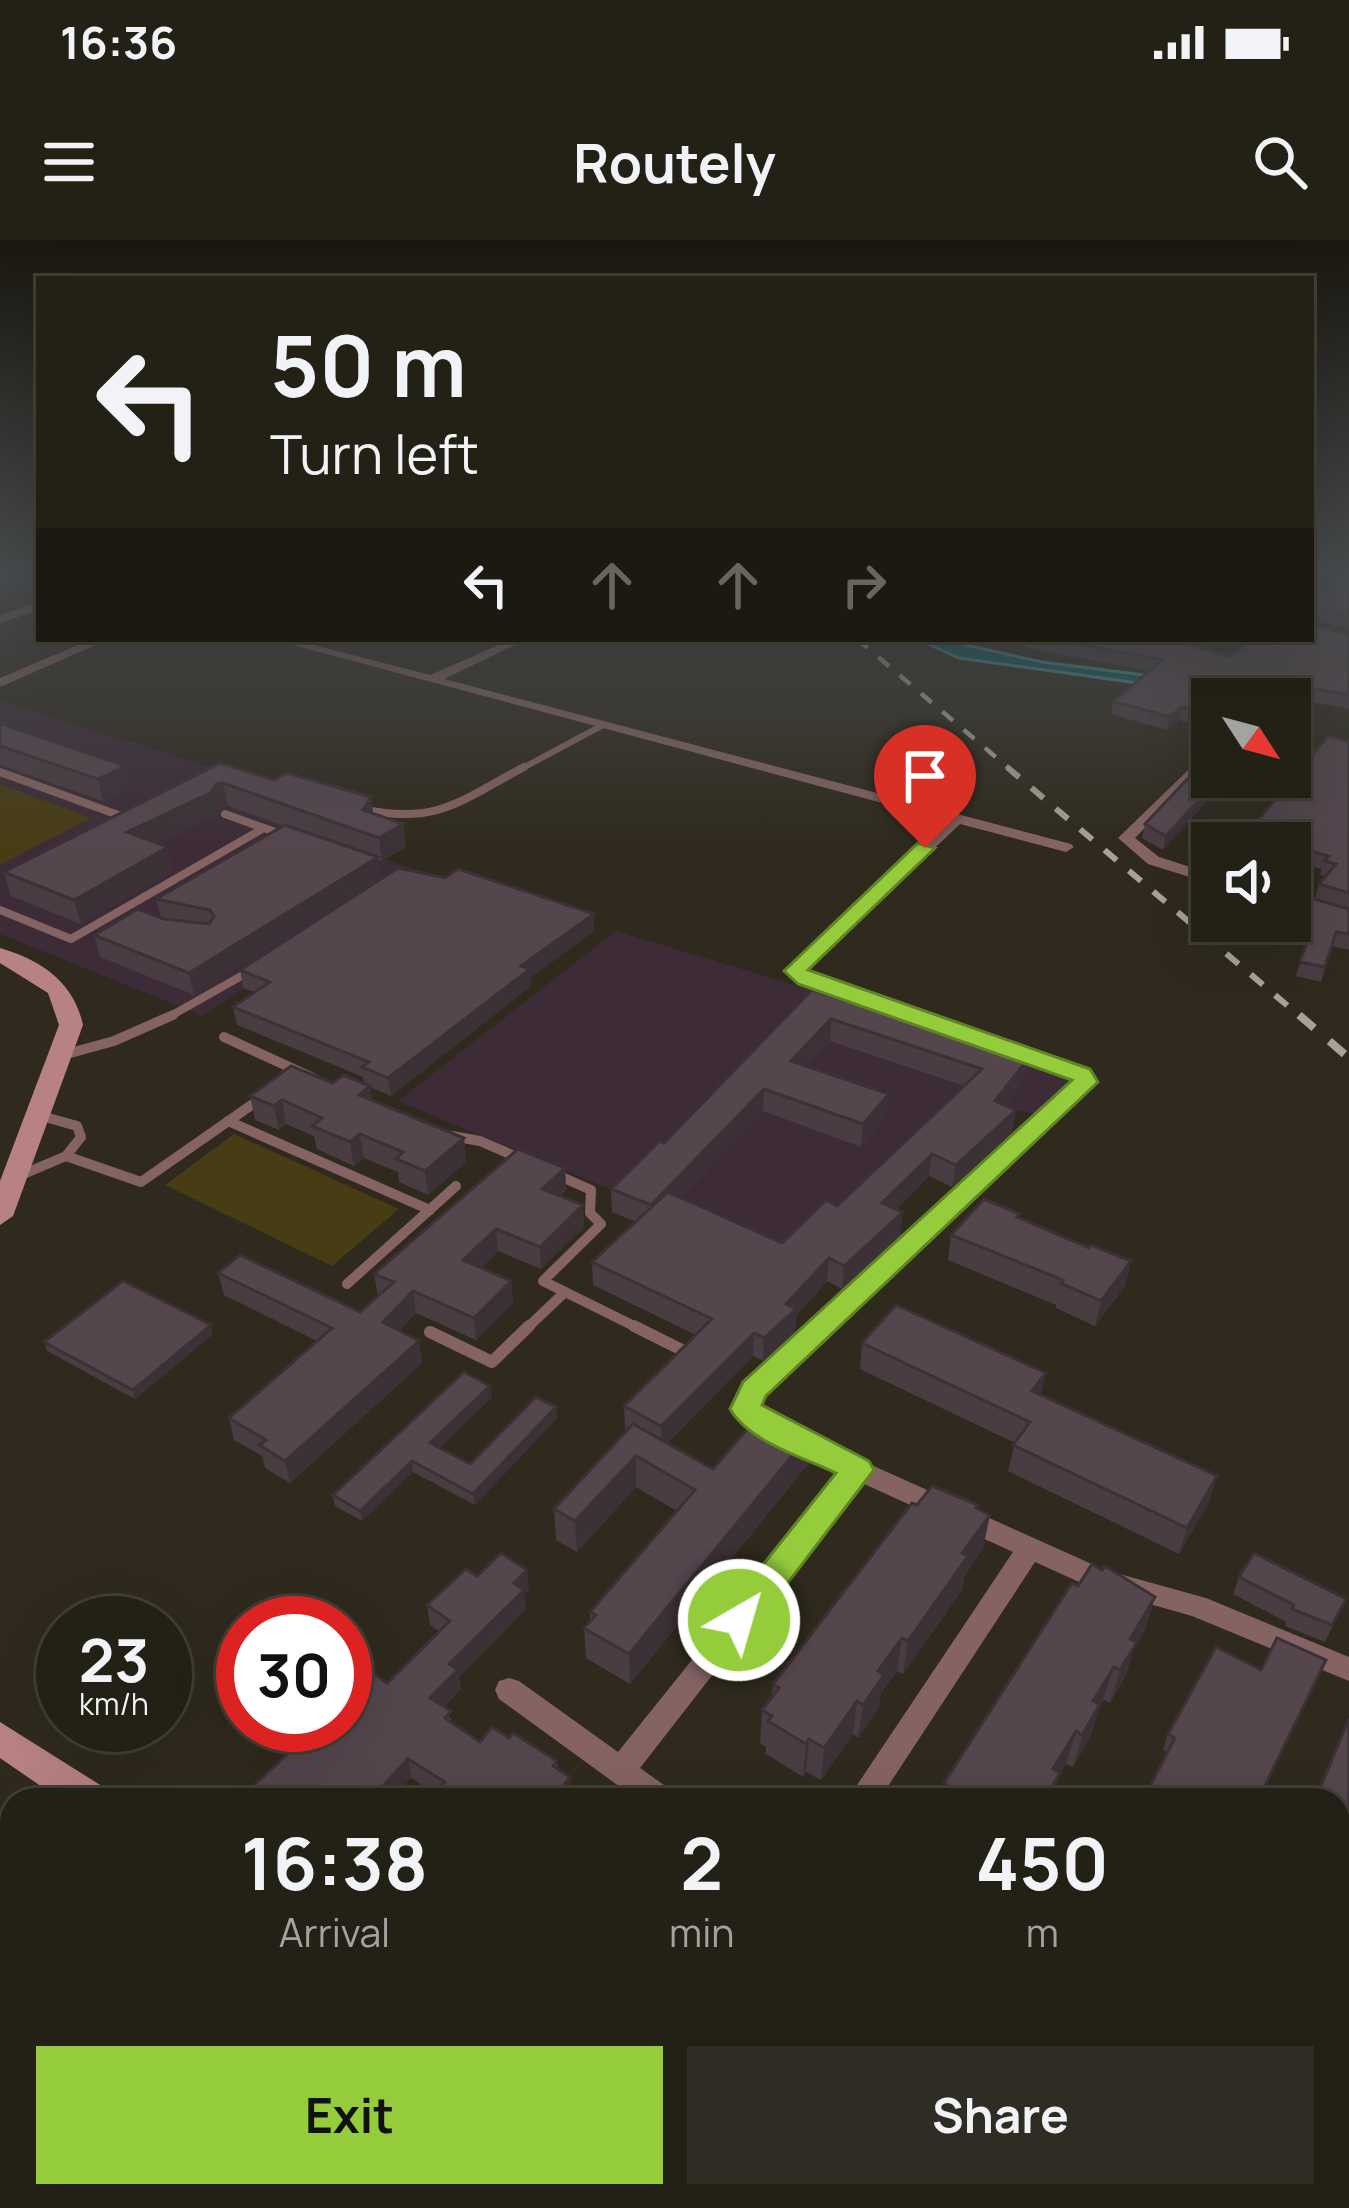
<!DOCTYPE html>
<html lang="en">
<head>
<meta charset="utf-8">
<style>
  :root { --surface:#232016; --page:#2f2d23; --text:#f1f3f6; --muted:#a3a3a1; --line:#403e35; --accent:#94cc3c }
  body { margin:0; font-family:Manrope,sans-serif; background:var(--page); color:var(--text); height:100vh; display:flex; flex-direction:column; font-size:45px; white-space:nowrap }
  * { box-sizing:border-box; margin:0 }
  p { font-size:39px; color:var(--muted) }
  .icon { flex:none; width:66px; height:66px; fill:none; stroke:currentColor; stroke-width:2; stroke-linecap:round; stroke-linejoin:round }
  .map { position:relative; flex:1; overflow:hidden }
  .sheet { position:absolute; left:0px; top:1548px; width:1350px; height:420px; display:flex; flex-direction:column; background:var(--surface); border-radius:36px 36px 0 0; box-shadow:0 12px 48px #0002,0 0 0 3px var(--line) }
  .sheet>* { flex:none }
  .top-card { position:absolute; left:36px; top:36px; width:1278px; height:366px; border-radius:0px; box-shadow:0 12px 48px #0002,0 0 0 3px var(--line); background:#232016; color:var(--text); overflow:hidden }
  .needle { width:78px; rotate:126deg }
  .controls { position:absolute; left:1191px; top:438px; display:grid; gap:24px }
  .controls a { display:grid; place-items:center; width:120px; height:120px; border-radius:0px; background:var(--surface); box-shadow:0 12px 48px #0002,0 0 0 3px var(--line); font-size:60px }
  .speed { position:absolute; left:36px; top:1356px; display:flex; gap:24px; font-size:60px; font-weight:700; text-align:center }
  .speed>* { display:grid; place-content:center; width:156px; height:156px; border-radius:50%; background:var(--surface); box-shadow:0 12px 48px #0002,0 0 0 3px var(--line); line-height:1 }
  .speed small { font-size:30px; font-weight:400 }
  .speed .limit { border:18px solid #d22; background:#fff; color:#111 }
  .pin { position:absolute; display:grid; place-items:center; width:102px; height:102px; color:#fff; margin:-123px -51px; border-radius:50% 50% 50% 0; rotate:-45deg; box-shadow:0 0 12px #0007 }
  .pin .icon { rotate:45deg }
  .me { position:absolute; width:132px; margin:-66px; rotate:38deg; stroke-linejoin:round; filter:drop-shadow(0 0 9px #0008) }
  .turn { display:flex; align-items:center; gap:42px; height:252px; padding:0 36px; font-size:54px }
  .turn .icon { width:156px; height:156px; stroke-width:2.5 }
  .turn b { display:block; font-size:84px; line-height:102px }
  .lanes { display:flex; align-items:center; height:114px; padding:0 36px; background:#0003; justify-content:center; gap:60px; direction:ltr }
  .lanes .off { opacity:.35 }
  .eta { display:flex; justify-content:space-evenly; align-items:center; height:204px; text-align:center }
  .eta b { font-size:72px; font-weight:700; line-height:84px }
  .primary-button { display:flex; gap:24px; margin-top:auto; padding:24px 36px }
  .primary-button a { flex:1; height:138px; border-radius:0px; background:var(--accent); color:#111; font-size:48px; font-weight:700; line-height:138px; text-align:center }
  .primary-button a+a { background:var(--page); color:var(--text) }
  .status { display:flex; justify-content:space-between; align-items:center; height:84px; padding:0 60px; background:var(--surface); direction:ltr }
  .status svg { height:33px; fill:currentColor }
  header { display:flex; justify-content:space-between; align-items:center; height:156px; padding:0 36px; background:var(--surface); font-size:54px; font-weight:700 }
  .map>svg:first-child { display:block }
</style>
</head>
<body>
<div class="status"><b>16:36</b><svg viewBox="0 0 49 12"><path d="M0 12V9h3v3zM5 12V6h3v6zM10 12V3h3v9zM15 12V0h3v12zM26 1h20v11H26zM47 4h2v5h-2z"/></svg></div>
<header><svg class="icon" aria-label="menu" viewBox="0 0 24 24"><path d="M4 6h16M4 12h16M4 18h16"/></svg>Routely<svg class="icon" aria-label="search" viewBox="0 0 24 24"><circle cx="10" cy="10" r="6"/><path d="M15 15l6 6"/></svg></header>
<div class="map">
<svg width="1349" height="1968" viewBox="0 0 1349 1968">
  <rect width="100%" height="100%" fill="#2f2a1d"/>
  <!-- education -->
  <g fill="#3d2c37">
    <path d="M0 460 322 563 285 586 420 631 203 776 0 694Z"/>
    <path d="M616 691 791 744 1072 838 1036 875 964 855 833 981 773 1017 398 861Z"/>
  </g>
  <!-- green -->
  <g fill="#483c15">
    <path d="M0 544 91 578 0 625Z"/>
    <path d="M234 894 399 969 332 1026 165 945Z"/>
  </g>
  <!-- water -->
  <path fill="#006269" stroke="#4a8e90" stroke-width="3" d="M917 399H939L1042 422 1192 441 1209 453 959 418Z"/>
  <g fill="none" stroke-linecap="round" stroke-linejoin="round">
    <!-- path -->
    <path stroke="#969288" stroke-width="8" stroke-dasharray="9 14" stroke-linecap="butt" d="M599 1560 606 1550"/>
    <!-- lane-far3 -->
    <path stroke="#846362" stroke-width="6" d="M519 530 603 485"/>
    <!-- lane-far2 -->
    <g stroke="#846362" stroke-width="8">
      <path d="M0 532 121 576 116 578"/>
      <path d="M360 569C438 585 458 562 524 527"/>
      <path d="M225 574 264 588"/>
      <path d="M0 670 71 699 264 588 284 595"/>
      <path d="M167 778 252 730"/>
    </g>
    <!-- lane-far1 -->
    <g stroke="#846362" stroke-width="10">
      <path d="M224 797 313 838"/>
      <path d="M63 815 114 801 173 775"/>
      <path d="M228 881 430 970"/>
      <path d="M452 896 480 901 519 918"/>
      <path d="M66 916 141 942 260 859"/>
      <path d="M553 933 591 950 590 973 601 984 543 1041 640 1089"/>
      <path d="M19 936 66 916 81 897 77 886 38 875"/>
      <path d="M347 1044 456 946"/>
      <path d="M526 1089 565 1052"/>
    </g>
    <!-- lane -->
    <g stroke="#846362" stroke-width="12">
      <path d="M634 1086 684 1111"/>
      <path d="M430 1092 492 1122 529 1086"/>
    </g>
    <!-- street -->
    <g fill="#846362" fill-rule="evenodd">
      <path d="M39 362V370L0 383V375Z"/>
      <path d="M92 399H109L0 447V438Z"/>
      <path d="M271 399H291L430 435 512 399H528L444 439 1071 604 1074 607 1066 612 960 584 805 731 1088 830 1095 841 763 1154 759 1166 774 1179 867 1223 1105 1330 1206 1358 1349 1417V1441L1192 1376 1090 1347 1035 1322 879 1560H847L1013 1312 862 1243 640 1528 671 1550 676 1560H638L499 1459 495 1450 499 1441 509 1438 519 1441 618 1512 842 1233C807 1216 757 1201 734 1169L745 1144 1076 840 799 743 786 731 946 580Z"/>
      <path d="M1212 507V519L1135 598 1159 617 1212 634V644L1148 624 1118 598Z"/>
      <path d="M138 1956H179L174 1968H133Z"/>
    </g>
    <!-- secondary -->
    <g fill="#b78281" fill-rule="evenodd">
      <path d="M0 708C41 720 74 742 83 785L13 976 0 985V941L59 785 48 753 0 723Z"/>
      <path d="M0 1482 105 1548 111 1560H61L0 1518Z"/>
      <path d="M657 1956H715L720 1968H662Z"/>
    </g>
    <!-- rail-far2 -->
    <path stroke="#a6a298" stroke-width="4.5" stroke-dasharray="14 14" stroke-linecap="butt" d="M857 399 1011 530"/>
    <!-- rail-far1 -->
    <path stroke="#a6a298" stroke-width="6" stroke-dasharray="16 16" stroke-linecap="butt" d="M1007 527 1302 778"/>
    <!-- rail -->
    <path stroke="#a6a298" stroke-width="8" stroke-dasharray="20 20" stroke-linecap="butt" d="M1299 775 1349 818"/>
  </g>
  <!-- wall -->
  <g fill="#493c43" fill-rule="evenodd">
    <path d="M1349 331V388L1311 380V347L1325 350Z"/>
    <path d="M1349 394V469L1301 460 1295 467H1290V459H1212V488L1179 480 1167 490 1111 474 1113 461 1150 431 1032 409 1008 399H1204L1195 406 1231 416Z"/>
    <path d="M0 485 125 526 130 547 103 561 0 525Z"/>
    <path d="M1349 501V668L1315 658 1319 644 1326 636 1320 635 1322 629 1290 621V603Z"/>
    <path d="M1212 513 1163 610 1142 598 1145 584Z"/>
    <path d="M220 523 403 584 406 607 382 621 378 620 380 638 194 755 100 717 94 695 161 678 156 659 283 586 228 566 221 567 217 575 158 604 173 631 81 684 11 656 4 632Z"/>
    <path d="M1349 669V710L1332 706 1321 742 1296 736 1307 701 1273 694 1274 688 1251 681H1290Z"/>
    <path d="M594 674V691L531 737V746L391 856 370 847 372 860 464 898 466 922 428 955 399 942 398 932 364 918 354 926 317 909 314 896 286 884 279 890 255 880 250 856 333 843 365 844 363 837 237 785 233 767 255 752 243 748 240 730Z"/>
    <path d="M812 750 1027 820 1023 842 1006 865 1016 870 1012 892 952 947 929 936 896 970 900 996 842 1049 827 1041 796 1076 795 1092 763 1121 753 1116 667 1203 713 1229 761 1183 811 1193 809 1223 630 1444 586 1418 584 1388 590 1381V1372L677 1271 636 1247 577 1312 556 1300 554 1269 627 1191 625 1190 624 1166 696 1095 593 1045 592 1022 636 982 612 972 611 949 664 903ZM830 801 964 846 837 966 782 1003 680 958 763 871 861 907 886 877 806 826Z"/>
    <path d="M565 928 566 950 560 956 583 965 584 987 541 1029 498 1011 481 1028 511 1041 513 1063 476 1100 416 1073 399 1091 419 1101 422 1123 290 1243 265 1228 262 1216 234 1200 229 1178 317 1101 224 1055 218 1033 360 1072 378 1056 374 1034Z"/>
    <path d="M1019 978 1089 1008 1131 1021 1125 1046 1095 1086 1056 1068V1065L948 1020 951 995Z"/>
    <path d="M213 1094 135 1159 47 1111 44 1102Z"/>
    <path d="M862 1103 1041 1155 1217 1236 1209 1262 1179 1314 1008 1231 1015 1203 860 1129Z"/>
    <path d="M490 1146 492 1157 439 1208 470 1224 556 1167 557 1178 475 1265 413 1232 362 1281 335 1266 333 1255Z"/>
    <path d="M917 1265H978L983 1309 965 1335 962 1350 903 1434 897 1431 881 1453 879 1468 858 1498 853 1494 821 1540 806 1532 803 1537 766 1514V1507L760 1503 762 1470 772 1457 773 1444Z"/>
    <path d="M477 1336 529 1350 524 1354 526 1369 459 1437 461 1449 444 1467 453 1483 480 1502 509 1498 557 1521 558 1529 572 1556 568 1560H431L435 1553 411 1538 391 1560H249L247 1552 387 1443 439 1391 430 1385 427 1365Z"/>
    <path d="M1239 1337 1346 1359 1325 1402 1285 1386 1286 1382 1233 1354Z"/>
    <path d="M1078 1346 1155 1357 1145 1390 1135 1406 1126 1435 1110 1463 1104 1460 1099 1468 1090 1497 1073 1527 1066 1524 1059 1536 1052 1560H940L944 1543Z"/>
    <path d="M1326 1420 1167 1512 1163 1510 1168 1494 1261 1430Z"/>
    <path d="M1349 1796V1866L1339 1861Z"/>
    <path d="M299 1956H460L476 1968H314Z"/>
  </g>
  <!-- shaded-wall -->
  <g fill="#3c3137">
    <path d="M1191 399H1204L1182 416 1184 404Z"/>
    <path d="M1305 447 1301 460 1295 467 1298 454Z"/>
    <path d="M1182 467 1179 480 1167 490 1170 477Z"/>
    <path d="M125 526 130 547 103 561 98 539Z"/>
    <path d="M1220 537H1229L1163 610 1166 596Z"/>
    <path d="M223 543 228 566 221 567 217 575 133 616 127 592 216 544Z"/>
    <path d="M371 557 374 580 363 570Z"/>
    <path d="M403 584 406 607 382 621 379 598Z"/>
    <path d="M168 607 173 631 81 684 74 660Z"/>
    <path d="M378 617 380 638 194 755 189 733Z"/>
    <path d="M594 674V691L531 737V746L391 856 388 838 521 726Z"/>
    <path d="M831 779 830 801 789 843 791 821Z"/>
    <path d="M1027 820 1023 842 992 884 995 861Z"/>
    <path d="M370 846 373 870 359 855Z"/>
    <path d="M764 849 763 871 651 988V965Z"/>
    <path d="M889 854 886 877 861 907 863 884Z"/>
    <path d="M282 860 286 884 279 890 274 866Z"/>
    <path d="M1016 870 1012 892 952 947 956 925Z"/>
    <path d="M360 894 364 918 354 926 350 902Z"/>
    <path d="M464 898 466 922 428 955 425 931Z"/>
    <path d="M932 914 929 936 880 986 882 963Z"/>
    <path d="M565 928 566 950 544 971 542 949Z"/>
    <path d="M583 965 584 987 541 1029 540 1007Z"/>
    <path d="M903 972 900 996 842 1049 844 1026Z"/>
    <path d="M496 989 498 1011 466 1042 463 1020Z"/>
    <path d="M829 1018 827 1041 796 1076 795 1092 763 1121 764 1098 786 1064Z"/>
    <path d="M1131 1021 1125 1046 1095 1086 1101 1061Z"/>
    <path d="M511 1041 513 1063 476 1100 474 1078Z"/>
    <path d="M413 1051 416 1073 386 1104 383 1082Z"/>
    <path d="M211 1085 213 1094 135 1159 133 1150Z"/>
    <path d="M754 1093 753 1116 661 1210V1186Z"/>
    <path d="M419 1101 422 1123 290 1243 285 1221Z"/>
    <path d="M1046 1133 1040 1158 1032 1151Z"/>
    <path d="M490 1146 492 1157 432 1214 430 1203Z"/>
    <path d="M556 1167 557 1178 475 1265 473 1254Z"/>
    <path d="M811 1193 809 1223 630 1444 629 1414Z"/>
    <path d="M636 1216V1247L577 1312 575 1281Z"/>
    <path d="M412 1221 413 1232 362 1281 360 1271Z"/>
    <path d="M1217 1236 1209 1262 1179 1314 1187 1288Z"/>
    <path d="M990 1275 983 1309 965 1335 962 1350 903 1434 908 1401 962 1313Z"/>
    <path d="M527 1330 529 1350 524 1354 526 1369 459 1437 461 1449 434 1477 430 1458 449 1424 514 1343Z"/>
    <path d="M1155 1357 1145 1390 1135 1406 1126 1435 1110 1463 1130 1399Z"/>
    <path d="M902 1398 897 1431 881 1453 879 1468 858 1498 863 1465 878 1431Z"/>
    <path d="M1114 1427 1090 1497 1073 1527 1093 1461Z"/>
    <path d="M857 1461 853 1494 821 1540 824 1508Z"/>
    <path d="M1076 1491 1066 1524 1059 1536 1052 1560H1044L1053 1529Z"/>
    <path d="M809 1499 806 1532 803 1537 806 1504Z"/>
    <path d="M408 1519 411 1538 391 1560H370Z"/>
    <path d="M570 1537 572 1556 568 1560H559L558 1552Z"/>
    <path d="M258 1956H278L280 1960 274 1968H249Z"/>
  </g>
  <!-- building -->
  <g fill="#55464e" stroke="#3c3137" stroke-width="3">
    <path d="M1345 331H1349V375L1315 367 1311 371V347L1325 350Z"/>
    <path d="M1311 385 1349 394V455L1305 447 1298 454 1248 451 1247 459H1212V474L1182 467 1170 477 1113 461 1163 420 1048 399H1191L1184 404 1231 416 1253 399H1311Z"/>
    <path d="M2 484 125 526 98 539 0 506V485Z"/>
    <path d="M1328 496 1349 501V653L1319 644 1336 624 1324 621 1329 616 1290 606V603H1239Z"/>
    <path d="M1212 513V537H1220L1166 596 1145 584Z"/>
    <path d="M220 523 274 540 287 533 371 557 363 570 403 584 379 598 223 543 216 544 212 552 127 592 168 607 74 660 4 632Z"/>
    <path d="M285 585 378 617 189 733 94 695 138 669 164 679 209 684 214 677 210 670 156 659Z"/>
    <path d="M398 628 445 638 458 629 594 674 521 726 530 729 388 838 362 827 369 822 233 767 270 742 240 730Z"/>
    <path d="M1290 652 1349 669V694L1336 692 1325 727 1300 722 1312 687 1280 681H1290Z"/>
    <path d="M812 750 1027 820 995 861 1016 870 956 925 932 914 882 963 903 972 844 1026 829 1018 786 1064 796 1069 764 1098 754 1093 661 1186 624 1166 712 1079 592 1022 668 952 782 1003 826 960 837 966 982 829 831 779 791 821 889 854 863 884 764 849 651 965 611 949 660 901 664 903Z"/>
    <path d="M291 826 333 843 343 835 370 846 359 855 464 898 425 931 396 919 403 912 360 894 350 902 312 886 322 878 282 860 274 866 250 856Z"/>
    <path d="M518 909 565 928 542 949 583 965 540 1007 496 989 463 1020 511 1041 474 1078 413 1051 383 1082 419 1101 285 1221 259 1205 266 1200 229 1178 332 1088 218 1033 240 1015 360 1072 394 1042 374 1034Z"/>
    <path d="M984 959 1020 974 1017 977 1089 1008 1091 1005 1131 1021 1101 1061 1061 1043 1063 1040 951 995Z"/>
    <path d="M123 1041 211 1085 133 1150 44 1102Z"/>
    <path d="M896 1065 1046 1133 1032 1151 1217 1236 1187 1288 1013 1205 1030 1182 862 1103Z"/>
    <path d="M464 1132 490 1146 430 1203 470 1224 536 1157 556 1167 473 1254 412 1221 360 1271 333 1255Z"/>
    <path d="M769 1173 811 1193 629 1414 584 1388 596 1375 590 1372 695 1250 636 1216 575 1281 554 1269 633 1184 713 1229 755 1180 761 1183Z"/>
    <path d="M932 1246 978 1265 976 1268 990 1275 962 1313 968 1316 908 1401 902 1398 878 1431 884 1435 863 1465 857 1461 824 1508 809 1499 806 1504 768 1481 772 1476 762 1470 779 1448 773 1444 912 1263 917 1265Z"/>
    <path d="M501 1313 527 1330 514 1343 524 1350 449 1424 458 1430 430 1458 451 1471 445 1478 480 1502 492 1487 509 1498 513 1493 557 1521 553 1526 570 1537 558 1552 566 1558 564 1560H434L431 1558 445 1542 408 1519 370 1560H256L247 1552 318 1485H345V1459L372 1433 387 1443 450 1381 427 1365 466 1329 477 1336Z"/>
    <path d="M1254 1313 1346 1359 1332 1385 1292 1369 1294 1365 1239 1337Z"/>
    <path d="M1092 1324 1102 1330 1105 1326 1155 1357 1130 1399 1137 1402 1120 1430 1114 1427 1093 1461 1100 1464 1082 1495 1076 1491 1053 1529 1060 1533 1044 1560H942L951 1547 944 1543 1072 1343 1078 1346Z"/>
    <path d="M1277 1398 1326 1420 1258 1560H1143L1175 1498 1168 1494 1216 1407 1261 1430Z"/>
    <path d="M1349 1479V1625L1338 1651 1349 1656V1672L1338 1705V1560H1315Z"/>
    <path d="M1338 1874 1348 1880 1338 1910Z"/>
    <path d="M193 1956H258L249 1968H183Z"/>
    <path d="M317 1956H460L476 1968H332Z"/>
    <path d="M967 1956H1103L1098 1968H961Z"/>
  </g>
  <!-- sky -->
  <linearGradient id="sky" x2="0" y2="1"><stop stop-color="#1a1710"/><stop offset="0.55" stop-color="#474a4c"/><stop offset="1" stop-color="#474a4c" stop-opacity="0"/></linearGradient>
  <rect width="1349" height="606" fill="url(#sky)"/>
  <!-- route -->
  <path fill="#94cc3c" stroke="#608527" stroke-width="3" d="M918 603 935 608 808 730 1090 829 1098 842 766 1156 762 1165 869 1221 874 1230 751 1391 739 1395 727 1391 721 1380 727 1370 836 1233C803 1217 749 1202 730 1169L743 1142 1072 840 798 744 784 731Z"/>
</svg>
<div class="controls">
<a><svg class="needle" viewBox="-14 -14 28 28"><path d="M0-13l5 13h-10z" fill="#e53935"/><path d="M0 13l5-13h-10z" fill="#a3a3a1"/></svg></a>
<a><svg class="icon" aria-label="sound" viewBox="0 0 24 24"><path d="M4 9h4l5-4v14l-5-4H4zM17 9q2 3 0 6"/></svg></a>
</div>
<div class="speed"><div>23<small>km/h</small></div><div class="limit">30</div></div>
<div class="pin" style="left:925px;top:608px;background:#d93025"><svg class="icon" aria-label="arrive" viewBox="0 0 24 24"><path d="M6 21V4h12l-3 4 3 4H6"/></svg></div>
<svg class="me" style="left:739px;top:1380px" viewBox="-20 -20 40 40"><circle r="17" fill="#94cc3c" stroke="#fff" stroke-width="3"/><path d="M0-11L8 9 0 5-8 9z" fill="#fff"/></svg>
<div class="top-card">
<div class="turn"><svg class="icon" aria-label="left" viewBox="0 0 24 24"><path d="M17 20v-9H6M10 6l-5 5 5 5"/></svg><div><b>50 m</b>Turn left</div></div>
<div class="lanes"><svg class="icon" aria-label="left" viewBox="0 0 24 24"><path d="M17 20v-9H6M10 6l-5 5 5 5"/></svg><svg class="icon off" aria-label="ahead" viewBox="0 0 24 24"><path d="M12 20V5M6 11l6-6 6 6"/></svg><svg class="icon off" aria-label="ahead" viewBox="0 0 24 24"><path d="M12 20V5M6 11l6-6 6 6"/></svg><svg class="icon off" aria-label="right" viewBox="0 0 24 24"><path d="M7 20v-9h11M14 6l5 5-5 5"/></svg></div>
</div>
<section class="sheet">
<div class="eta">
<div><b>16:38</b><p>Arrival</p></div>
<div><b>2</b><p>min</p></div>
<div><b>450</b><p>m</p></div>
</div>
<div class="primary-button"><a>Exit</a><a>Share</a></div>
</section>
</div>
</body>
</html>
